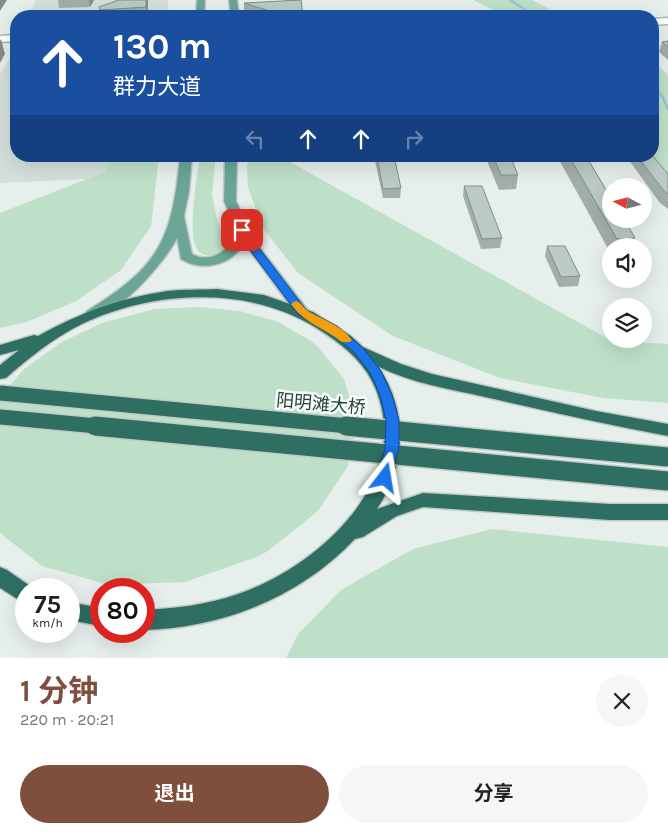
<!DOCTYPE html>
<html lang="zh">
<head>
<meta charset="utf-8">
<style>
  :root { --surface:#fff; --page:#f6f6f6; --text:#222; --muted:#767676; --accent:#804e3d }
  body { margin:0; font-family:Karla,"Noto Sans SC",sans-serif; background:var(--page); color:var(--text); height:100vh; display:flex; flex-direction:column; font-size:19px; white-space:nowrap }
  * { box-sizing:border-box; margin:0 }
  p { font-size:16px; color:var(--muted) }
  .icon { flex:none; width:28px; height:28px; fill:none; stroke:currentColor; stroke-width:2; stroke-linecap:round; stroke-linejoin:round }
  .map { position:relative; height:658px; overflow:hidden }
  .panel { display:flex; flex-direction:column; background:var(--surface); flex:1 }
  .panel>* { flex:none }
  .banner { position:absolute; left:10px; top:10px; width:649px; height:152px; border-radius:20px; box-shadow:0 5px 20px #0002; background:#1a4fa0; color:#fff; overflow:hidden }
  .needle { width:32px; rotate:277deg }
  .fabs { position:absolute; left:602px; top:178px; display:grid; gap:10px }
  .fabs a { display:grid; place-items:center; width:50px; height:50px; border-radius:50%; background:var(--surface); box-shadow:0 5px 20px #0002; font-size:25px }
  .speed { position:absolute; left:15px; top:578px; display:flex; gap:10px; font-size:25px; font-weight:700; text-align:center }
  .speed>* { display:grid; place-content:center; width:65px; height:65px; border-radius:50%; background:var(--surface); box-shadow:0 5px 20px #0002; line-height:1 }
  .speed small { font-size:12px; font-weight:400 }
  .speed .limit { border:8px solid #d22; background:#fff; color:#111 }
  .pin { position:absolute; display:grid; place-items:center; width:42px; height:42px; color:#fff; margin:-21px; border-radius:10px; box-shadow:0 2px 8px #0006 }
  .me { position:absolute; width:55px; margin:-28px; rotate:14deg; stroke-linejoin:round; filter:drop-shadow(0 0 4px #0008) }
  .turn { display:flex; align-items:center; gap:18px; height:105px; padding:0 20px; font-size:22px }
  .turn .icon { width:65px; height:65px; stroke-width:2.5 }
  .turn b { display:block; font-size:35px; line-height:42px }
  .lanes { display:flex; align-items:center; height:48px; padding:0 20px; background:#0003; justify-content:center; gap:25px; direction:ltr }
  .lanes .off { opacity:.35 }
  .round { display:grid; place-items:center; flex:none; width:52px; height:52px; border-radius:26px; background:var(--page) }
  .head { display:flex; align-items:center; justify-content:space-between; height:85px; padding:0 20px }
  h1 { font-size:30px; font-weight:700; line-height:38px; color:var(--accent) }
  .cta { display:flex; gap:10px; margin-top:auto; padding:10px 20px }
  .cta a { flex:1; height:58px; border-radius:30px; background:var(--accent); color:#fff; font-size:20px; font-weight:700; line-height:58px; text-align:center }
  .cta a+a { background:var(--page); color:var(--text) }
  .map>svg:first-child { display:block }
</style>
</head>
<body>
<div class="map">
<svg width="668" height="658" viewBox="0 0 668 658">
  <rect width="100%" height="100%" fill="#e6efeb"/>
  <!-- built -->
  <g fill="#d4dfda">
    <path d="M36 0H168L169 16H28Z"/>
    <path d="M15 49H16V156H109L105 172 87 179 0 183V74Z"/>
  </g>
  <!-- green -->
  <g fill="#bfe0c8">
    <path d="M473 0H532L562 16H505Z"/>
    <path d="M653 61 668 75V174L656 163 652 156Z"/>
    <path d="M109 156H159L151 226 121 270 76 301 27 322 0 328V213L105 172Z"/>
    <path d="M200 156H216L212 194 218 223 227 243 223 252C214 256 202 259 196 247 188 231 197 176 200 156Z"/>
    <path d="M249 156H279L612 341 668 344V403L603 398 500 378 393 336 298 273 262 227 248 187 247 166Z"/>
    <path d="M198 307 240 311 278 322 311 341 317 346 344 379 356 420 348 466 318 511 268 551 257 557 185 582 109 585 42 566 0 533V397L23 370 60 343 102 323 155 309Z"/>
    <path d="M492 529 668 547V658H286L298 634 341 590 413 549Z"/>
  </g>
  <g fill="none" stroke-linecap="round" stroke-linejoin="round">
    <!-- stream -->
    <g stroke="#8ec9d4" stroke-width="2.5">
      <path d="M510 0 535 16"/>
      <path d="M652 84 662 96 668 109"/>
    </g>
    <defs>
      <g id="secondary">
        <path d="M668 18V24L652 25V19Z"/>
        <path d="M16 35V41L0 42V36Z"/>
      </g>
      <g id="primary">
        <path d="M197 0H205L204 16H196Z"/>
        <path d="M229 0H237L239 16H231Z"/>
        <path d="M180 156H192L189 192 184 216 192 254C204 261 217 257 226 248V218L230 215 224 201 225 156H237L236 201 254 240 307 309 309 312 307 315H297L239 236 240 249C226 267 200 271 181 259L177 238C167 260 112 324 87 317L85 314 87 311C160 266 172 240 180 156Z"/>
      </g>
      <g id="highway">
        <path d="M217 289 264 295 313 312 351 336 363 347 401 364 432 374 596 411 668 424V436C607 425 546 411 485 397 450 389 411 383 379 367 408 413 407 463 377 509L423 493 610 504H668V520H610L423 507 397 516 363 537 355 539C300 597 223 628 144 630V610C176 608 207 605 238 594 320 566 419 476 372 381 360 358 340 343 318 329 250 285 152 290 80 325 52 339 29 358 6 378L0 379V365L19 350 0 355V345L34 335 38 336C79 313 120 298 167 291 183 289 201 290 217 289Z"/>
        <path d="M0 567 7 570 33 588 26 589V603L19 600 0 588Z"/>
        <path d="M69 602 101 608V626L69 620Z"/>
      </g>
    </defs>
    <!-- secondary casing -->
    <use href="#secondary" stroke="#a4bbb3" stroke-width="3"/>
    <!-- primary casing -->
    <use href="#primary" stroke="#c2cac8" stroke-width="3"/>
    <!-- highway casing -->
    <use href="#highway" stroke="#c2cac8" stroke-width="3"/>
    <!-- secondary -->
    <use href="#secondary" fill="#fff" fill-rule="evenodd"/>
    <!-- primary -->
    <use href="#primary" fill="#6aa596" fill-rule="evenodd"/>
    <!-- highway -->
    <use href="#highway" fill="#2f6f62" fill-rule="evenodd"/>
    <defs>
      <g id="highway-bridge-far1">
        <path d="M0 393 359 427"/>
        <path d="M0 417 108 427"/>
      </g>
      <g id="highway-bridge">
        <path d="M95 426 668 481"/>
        <path d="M346 426 668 457"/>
      </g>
    </defs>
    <!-- highway-bridge-far1 casing -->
    <use href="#highway-bridge-far1" stroke="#c2cac8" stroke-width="18" stroke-linecap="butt"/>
    <!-- highway-bridge casing -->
    <use href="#highway-bridge" stroke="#c2cac8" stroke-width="22" stroke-linecap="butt"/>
    <!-- highway-bridge-far1 -->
    <use href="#highway-bridge-far1" stroke="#2f6f62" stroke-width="15"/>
    <!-- highway-bridge -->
    <use href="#highway-bridge" stroke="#2f6f62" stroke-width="19"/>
  </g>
  <!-- wall -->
  <g fill="#a1aea9">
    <path d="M58 0H94L90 7 59 8Z"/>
    <path d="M119 0H148V16H101L99 7Z"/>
    <path d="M284 0H301L303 16H262L244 10V3L285 1Z"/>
    <path d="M668 41V60L659 52 662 42Z"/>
    <path d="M16 61V77L13 66Z"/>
    <path d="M39 156H71L70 159 40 160Z"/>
    <path d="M374 156H394L401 188 400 198H383Z"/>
    <path d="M485 156H510L518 175 516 189 499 190Z"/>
    <path d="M557 156H586L635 238 633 246H611V254Z"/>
    <path d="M626 156H652L668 174V209L660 203Z"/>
    <path d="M464 186 502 238 500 248 481 249 463 196Z"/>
    <path d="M547 246 580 276 578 286 559 287 545 256Z"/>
  </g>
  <!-- shaded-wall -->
  <g fill="#838d89">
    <path d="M0 0H7L0 11Z"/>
    <path d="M89 0H94L90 7Z"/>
    <path d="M146 0H148V16L146 7Z"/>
    <path d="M1 39 5 54 0 63V41Z"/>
  </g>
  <!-- building -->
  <g fill="#bbcac4" stroke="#838d89">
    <path d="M119 0H146V7L100 10 99 7Z"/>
    <path d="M301 0 303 15H282L244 3Z"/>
    <path d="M668 41V47L662 42Z"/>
    <path d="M16 61V66H13Z"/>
    <path d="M652 155 668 174V194L664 191 637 156H652Z"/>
    <path d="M377 156H394L401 188 383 189Z"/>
    <path d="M493 156H510L518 175H501Z"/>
    <path d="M569 156H586L611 198V219H624L635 238 617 239Z"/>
    <path d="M464 186H482L502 238 482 239Z"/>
    <path d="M547 246H565L580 276 561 277Z"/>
  </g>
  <!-- route -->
  <path fill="#1a73e8" stroke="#114b97" d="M242 227 246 228 253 240 306 310 337 326 363 348 381 371 392 395 399 420V448L389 481 385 483 380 481 378 478 385 448 386 420 380 395 370 373 355 353 329 331 298 314 243 241 237 230Z"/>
  <!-- slow -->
  <path fill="#f59e0b" d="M296 301C302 303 303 308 308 311 323 320 341 325 352 340L350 342H342C326 329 303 322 291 304Z"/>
  <g text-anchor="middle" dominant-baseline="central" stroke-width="5" stroke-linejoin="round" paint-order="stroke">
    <!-- street labels -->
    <g font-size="18" fill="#24423a" stroke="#f7fbf9">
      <text transform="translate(321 404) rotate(5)">阳明滩大桥</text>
    </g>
  </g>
</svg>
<div class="fabs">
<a><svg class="needle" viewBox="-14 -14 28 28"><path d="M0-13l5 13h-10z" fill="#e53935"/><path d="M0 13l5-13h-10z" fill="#767676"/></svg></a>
<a><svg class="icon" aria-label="sound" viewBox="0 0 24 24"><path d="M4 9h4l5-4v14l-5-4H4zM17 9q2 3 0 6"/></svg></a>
<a><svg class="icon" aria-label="layers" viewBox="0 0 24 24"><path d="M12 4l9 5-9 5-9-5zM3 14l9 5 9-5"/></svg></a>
</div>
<div class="speed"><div>75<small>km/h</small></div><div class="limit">80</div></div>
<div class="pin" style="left:242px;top:230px;background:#d93025"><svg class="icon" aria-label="arrive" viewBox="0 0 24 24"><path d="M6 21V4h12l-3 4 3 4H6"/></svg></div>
<svg class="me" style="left:385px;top:478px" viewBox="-20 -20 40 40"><path d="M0-17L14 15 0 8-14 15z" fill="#1a73e8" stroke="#fff" stroke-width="4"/></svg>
<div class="banner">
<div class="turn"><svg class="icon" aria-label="ahead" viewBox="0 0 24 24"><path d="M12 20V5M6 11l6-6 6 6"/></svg><div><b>130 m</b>群力大道</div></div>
<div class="lanes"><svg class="icon off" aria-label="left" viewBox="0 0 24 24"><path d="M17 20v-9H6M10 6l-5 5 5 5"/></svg><svg class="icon" aria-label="ahead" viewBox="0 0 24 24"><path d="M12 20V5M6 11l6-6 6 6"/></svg><svg class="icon" aria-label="ahead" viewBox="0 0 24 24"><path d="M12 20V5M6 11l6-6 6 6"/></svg><svg class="icon off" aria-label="right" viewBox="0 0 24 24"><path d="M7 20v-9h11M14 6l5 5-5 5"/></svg></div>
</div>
</div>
<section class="panel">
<div class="head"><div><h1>1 分钟</h1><p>220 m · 20:21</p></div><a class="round"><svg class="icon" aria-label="close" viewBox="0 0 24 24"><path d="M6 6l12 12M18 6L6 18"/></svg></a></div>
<div class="cta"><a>退出</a><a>分享</a></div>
</section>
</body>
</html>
